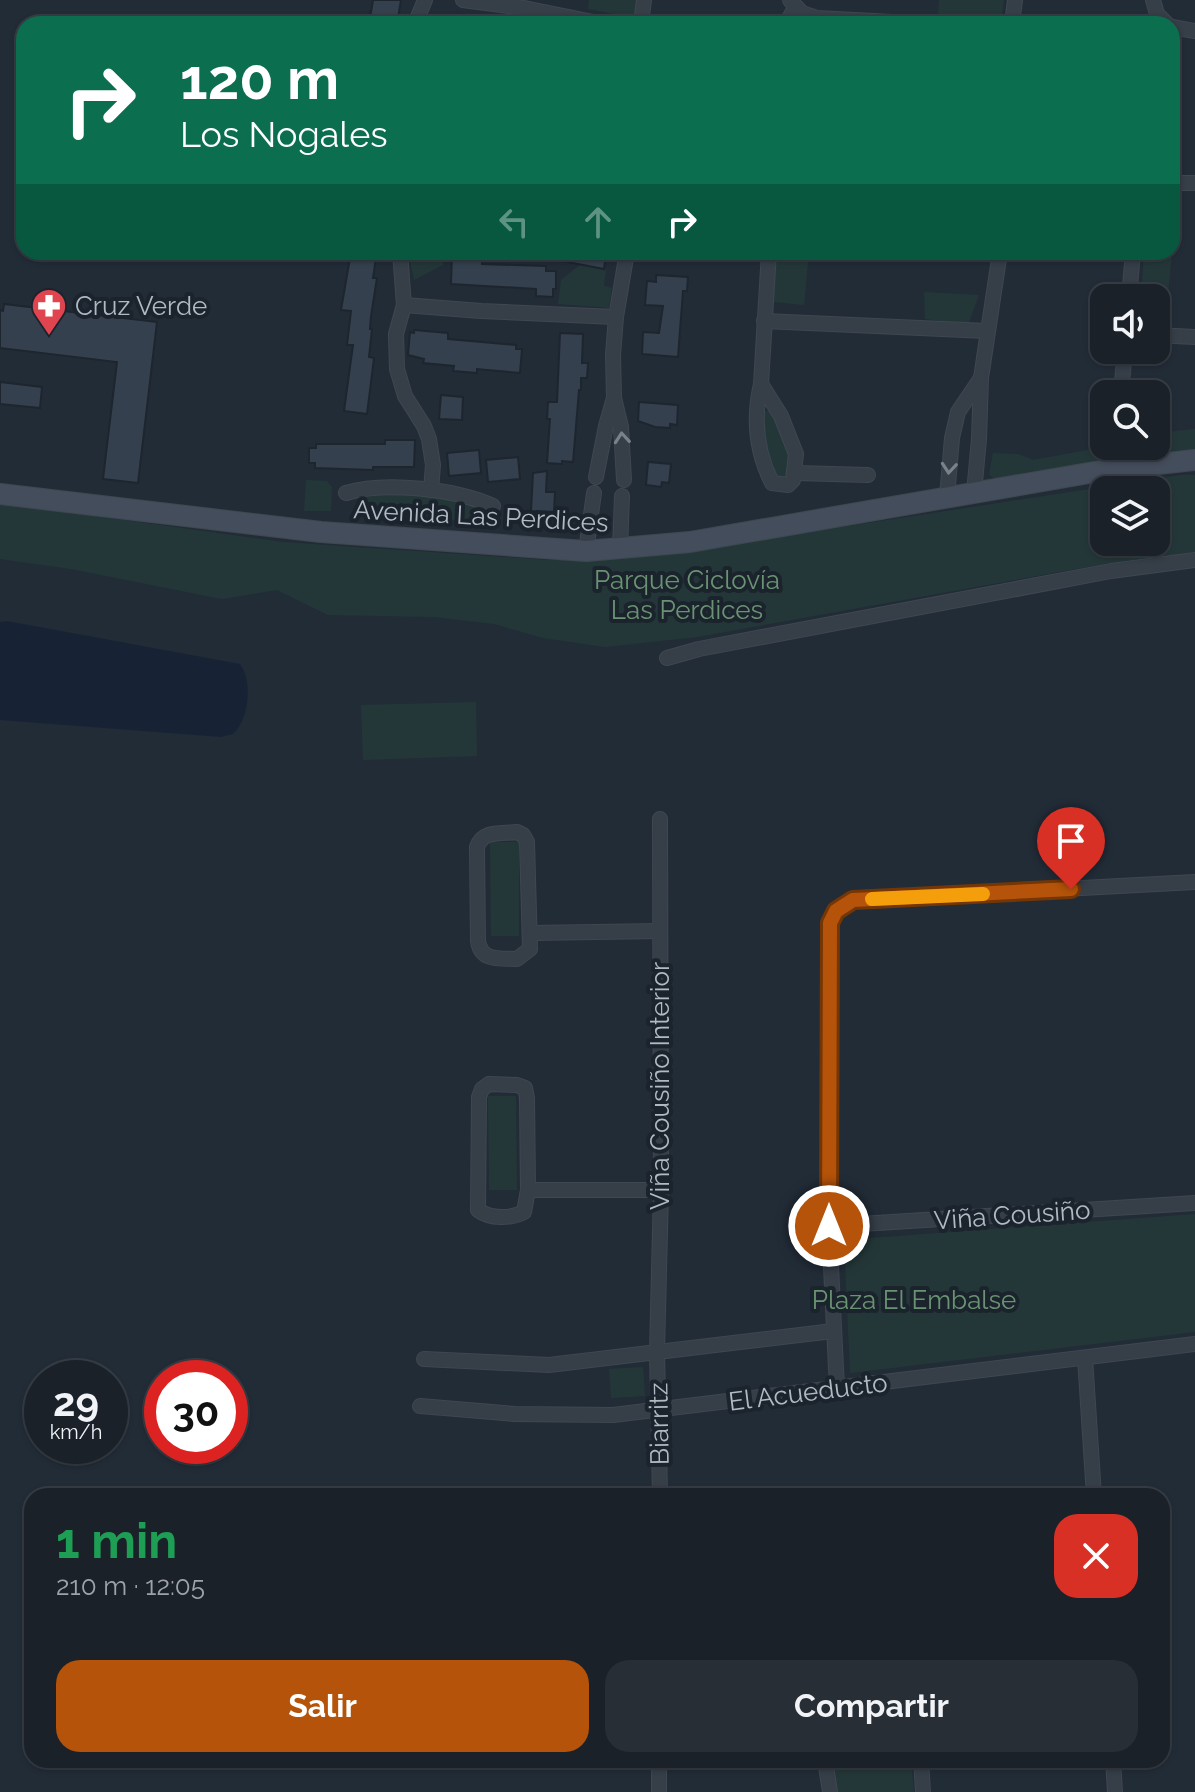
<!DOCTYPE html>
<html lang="es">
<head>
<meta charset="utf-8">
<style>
  :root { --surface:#1a2129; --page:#272e35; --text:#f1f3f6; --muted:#9fa3a8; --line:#383e46; --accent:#b45309 }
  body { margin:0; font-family:Raleway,sans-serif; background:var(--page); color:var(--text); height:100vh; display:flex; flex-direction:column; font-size:30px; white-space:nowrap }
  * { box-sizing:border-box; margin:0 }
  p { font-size:26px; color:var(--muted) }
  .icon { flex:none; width:44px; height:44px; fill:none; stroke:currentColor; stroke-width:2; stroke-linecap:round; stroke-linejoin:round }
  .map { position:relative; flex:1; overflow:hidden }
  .sheet { position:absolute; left:24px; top:1488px; width:1146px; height:280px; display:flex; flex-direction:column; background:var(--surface); border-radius:24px; box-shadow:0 2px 6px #0004,0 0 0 2px var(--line) }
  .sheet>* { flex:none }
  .hud { position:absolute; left:16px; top:16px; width:1164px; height:244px; border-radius:24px; box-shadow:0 2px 6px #0004,0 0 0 2px var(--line); background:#0b6e4f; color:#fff; overflow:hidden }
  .controls { position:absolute; left:1090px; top:284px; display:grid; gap:16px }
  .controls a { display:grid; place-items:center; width:80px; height:80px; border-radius:16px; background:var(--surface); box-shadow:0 2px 6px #0004,0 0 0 2px var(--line); font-size:40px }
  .speed { position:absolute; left:24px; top:1360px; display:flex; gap:16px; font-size:40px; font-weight:700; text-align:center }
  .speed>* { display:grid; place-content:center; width:104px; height:104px; border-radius:50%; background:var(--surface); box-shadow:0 2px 6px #0004,0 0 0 2px var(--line); line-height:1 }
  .speed small { font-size:20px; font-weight:400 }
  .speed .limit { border:12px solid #d22; background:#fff; color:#111 }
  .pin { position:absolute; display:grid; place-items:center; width:68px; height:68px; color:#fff; margin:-82px -34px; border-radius:50% 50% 50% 0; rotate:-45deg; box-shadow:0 0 8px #0007 }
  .pin .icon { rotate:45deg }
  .me { position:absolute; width:88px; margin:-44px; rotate:0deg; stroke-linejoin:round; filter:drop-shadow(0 0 6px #0008) }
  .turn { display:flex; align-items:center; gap:28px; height:168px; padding:0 32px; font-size:36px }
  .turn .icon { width:104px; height:104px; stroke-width:2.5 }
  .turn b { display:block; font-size:56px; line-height:68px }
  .lanes { display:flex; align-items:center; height:76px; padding:0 32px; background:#0003; justify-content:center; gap:40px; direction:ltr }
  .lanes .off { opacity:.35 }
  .round { display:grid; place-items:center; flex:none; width:84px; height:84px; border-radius:24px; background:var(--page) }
  .head { display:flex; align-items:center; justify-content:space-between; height:136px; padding:0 32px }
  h1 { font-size:48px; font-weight:700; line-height:60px; color:#1e9e55 }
  .button { display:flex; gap:16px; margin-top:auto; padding:16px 32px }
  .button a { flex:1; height:92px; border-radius:24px; background:var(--accent); color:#fff; font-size:32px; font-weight:700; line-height:92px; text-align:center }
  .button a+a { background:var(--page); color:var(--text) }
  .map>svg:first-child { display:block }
</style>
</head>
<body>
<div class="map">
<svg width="1195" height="1792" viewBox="0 0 1195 1792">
  <rect width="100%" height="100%" fill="#222c37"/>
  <!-- green -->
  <g fill="#243738" fill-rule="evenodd">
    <path d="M589 0H638L635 18 588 9Z"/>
    <path d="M939 0H1004L1001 22 938 17Z"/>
    <path d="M408 252H442L443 265 414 280Z"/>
    <path d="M777 252H809L804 305 773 302Z"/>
    <path d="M1144 252H1172L1166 316 1156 311V298H1141Z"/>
    <path d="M580 265 606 270 604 286 612 288 609 308 558 304 561 280Z"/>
    <path d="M924 292 979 295 968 325 925 319Z"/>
    <path d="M770 409 786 436 792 472 785 478H776L764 443 761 413Z"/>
    <path d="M1195 429V450L1164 451 995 479 989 475 993 453 1018 454 1033 460 1110 446H1156V433Z"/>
    <path d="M1181 475H1195V552L1110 563 697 637 605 647 543 638 494 624 435 617 328 615 277 590 222 599 71 569 0 559V503L283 542 548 560H600L685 551ZM1104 490H1156V542H1104Z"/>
    <path d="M306 480 327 481 332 487 331 511H304Z"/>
    <path d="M367 493C388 494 460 495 476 505 481 509 483 516 484 522L363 513Z"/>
    <path d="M476 702 477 756 363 760 361 705Z"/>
    <path d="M490 842H519V936H491Z"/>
    <path d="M488 1096H516L517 1190H489Z"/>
    <path d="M1195 1214V1332L850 1373 844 1240Z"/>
    <path d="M643 1367 645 1396 611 1398 609 1369Z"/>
    <path d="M828 1760H911L914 1792H831Z"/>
  </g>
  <!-- water -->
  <path fill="#172334" d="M7 621 240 664C253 681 249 720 233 734L221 737 0 720V622Z"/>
  <!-- building -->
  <g fill="#35404e" stroke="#1d252f" stroke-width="2">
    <path d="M373 0H401L397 24H369Z"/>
    <path d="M351 252H371V257L376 258 373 278H377L371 316 370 329H372L369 357 374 358 367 414 344 411 353 345H347L351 311 341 310Z"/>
    <path d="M552 252H595L606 254 604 269 552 259Z"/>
    <path d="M452 253 483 254 482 264 546 266V271H556V289H553V297L536 296V289L451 284Z"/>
    <path d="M656 275 688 277 687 291H683L678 357 642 354 643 332 659 333 663 306 645 305 647 281 656 282Z"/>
    <path d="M4 304 157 322 138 483 103 479 117 362 0 348V310L3 311Z"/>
    <path d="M414 330 448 333V339L516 345V349H522L520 373 477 369V373L453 371 454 366 423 363 424 359 408 355 410 332 414 333Z"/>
    <path d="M560 333 583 334 582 363H588L587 378H581V390H579L573 462 562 461V464L547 463 550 419H547L548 402H557Z"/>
    <path d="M0 382 42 387 40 408 0 404Z"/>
    <path d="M441 395 463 397 462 420 439 419Z"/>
    <path d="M639 402 678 405 677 425 670 424V428L655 427 638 421Z"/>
    <path d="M385 440H415L414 467H373V470L315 468V463H309V448H316V444H385Z"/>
    <path d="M479 450 481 473 449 476 447 453Z"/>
    <path d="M518 457 520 479 488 482 486 460Z"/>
    <path d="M648 462 671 464 669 483 662 482 661 487 646 485Z"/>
    <path d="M547 471 546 492H555L554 512 531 511 533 473Z"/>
  </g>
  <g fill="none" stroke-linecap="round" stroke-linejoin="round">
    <defs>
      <g id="street">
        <path d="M463 0 524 8 603 24"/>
        <path d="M790 0 802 13 817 18 930 24"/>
        <path d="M1153 0 1157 14 1167 24"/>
        <path d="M415 24 425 0"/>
        <path d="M641 24 644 0"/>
        <path d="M786 24 795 8"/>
        <path d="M1012 24 1015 0"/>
        <path d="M1172 27 1195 31"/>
        <path d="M1172 183H1195"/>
        <path d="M400 252 404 305 396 334 397 369 405 396 424 426 429 439 433 465 431 490"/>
        <path d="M1129 298 1133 252"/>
        <path d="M404 305 481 311 616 317"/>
        <path d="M764 321 987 331"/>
        <path d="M1156 335 1195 337"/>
        <path d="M761 384C753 418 756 451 772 483L788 485 793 480 796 454 781 416 761 384 769 252"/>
        <path d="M1121 394 1125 350"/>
        <path d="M795 473 868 475"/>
        <path d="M596 477 606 426 614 398"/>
        <path d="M624 480 621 427 614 398 613 355 616 317 627 252"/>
        <path d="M346 493C385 481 456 489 493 506"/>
        <path d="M974 493 979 439 981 378 1000 252"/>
        <path d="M947 497 952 438 958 412 981 378"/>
        <path d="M620 550 622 496"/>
        <path d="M586 551 594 493"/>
        <path d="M667 658 699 649 1111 571 1195 560"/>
        <path d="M660 819 661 1190 657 1352 660 1496"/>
        <path d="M517 832 523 835 527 842 530 949 517 959C500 958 481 962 478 941L477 847C483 830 500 834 517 832Z"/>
        <path d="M531 933 660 931"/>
        <path d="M489 1084 517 1085 525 1088 527 1098 528 1190 524 1212C511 1219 490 1219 478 1210L479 1097 482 1089Z"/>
        <path d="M528 1190H661"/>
        <path d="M829 1226 1195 1203"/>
        <path d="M1085 1358 1094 1496"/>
        <path d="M424 1359 549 1365 833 1331"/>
        <path d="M837 1388 829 1226 830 923 836 911 853 900 1195 882"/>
        <path d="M420 1406 515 1414 613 1415 1195 1344"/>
        <path d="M659 1760V1792"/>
        <path d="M825 1760 830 1792"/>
        <path d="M921 1760 923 1792"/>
        <path d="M1113 1760 1115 1792"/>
      </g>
      <path id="secondary" d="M0 494 321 532 586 551 690 542 1112 469 1195 460"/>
    </defs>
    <!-- street casing -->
    <use href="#street" stroke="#3f4751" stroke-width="16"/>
    <!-- secondary casing -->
    <use href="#secondary" stroke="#3f4751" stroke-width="22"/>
    <!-- street -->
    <use href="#street" stroke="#363e48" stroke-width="14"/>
    <!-- secondary -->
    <use href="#secondary" stroke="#444d5b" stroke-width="20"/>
  </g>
  <!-- one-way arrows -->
  <defs><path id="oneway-chevron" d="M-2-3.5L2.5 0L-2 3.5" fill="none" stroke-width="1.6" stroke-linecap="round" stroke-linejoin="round" transform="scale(2)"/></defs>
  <g stroke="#79828c">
    <use href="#oneway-chevron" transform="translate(622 438) rotate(-95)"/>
    <use href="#oneway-chevron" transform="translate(949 468) rotate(95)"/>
  </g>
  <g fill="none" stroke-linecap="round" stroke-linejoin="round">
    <defs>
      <path id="route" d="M829 1226 830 923 836 911 853 900 1071 889"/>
    </defs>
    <!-- route casing -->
    <use href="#route" stroke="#753606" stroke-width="20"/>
    <!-- route -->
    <use href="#route" stroke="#b45309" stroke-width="14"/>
    <!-- slow -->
    <path stroke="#f59e0b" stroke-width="14" d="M872 899 983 894"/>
  </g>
  <!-- icons -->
  <defs>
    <symbol id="pharmacy-pin" viewBox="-11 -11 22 30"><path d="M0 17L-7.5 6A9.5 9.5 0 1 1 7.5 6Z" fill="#e0444e" stroke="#1b232d"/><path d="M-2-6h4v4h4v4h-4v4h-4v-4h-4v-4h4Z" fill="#fff"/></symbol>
  </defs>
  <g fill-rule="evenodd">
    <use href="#pharmacy-pin" x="29" y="286" width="40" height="54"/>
  </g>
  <g text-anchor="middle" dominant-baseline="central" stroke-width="8" stroke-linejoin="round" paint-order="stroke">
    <!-- poi labels -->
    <g font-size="26" fill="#b0b9c4" stroke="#1b232d" text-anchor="start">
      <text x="75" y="306">Cruz Verde</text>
    </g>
    <!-- street labels -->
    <g font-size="26" fill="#b0b9c4" stroke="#1b232d">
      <text transform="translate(481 516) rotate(3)">Avenida Las Perdices</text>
      <text transform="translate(660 1086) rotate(-90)">Viña Cousiño Interior</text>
      <text transform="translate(1012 1215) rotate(-4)">Viña Cousiño</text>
      <text transform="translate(808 1392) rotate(-7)">El Acueducto</text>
      <text transform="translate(659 1424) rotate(-91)">Biarritz</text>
    </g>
    <!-- park labels -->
    <g font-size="26" fill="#699372" stroke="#1b232d">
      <text x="687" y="580">Parque Ciclovía<tspan x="687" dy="30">Las Perdices</tspan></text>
      <text x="914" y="1300">Plaza El Embalse</text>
    </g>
  </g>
</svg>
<div class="controls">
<a><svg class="icon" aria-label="sound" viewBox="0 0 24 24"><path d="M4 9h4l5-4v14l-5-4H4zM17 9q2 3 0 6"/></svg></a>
<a><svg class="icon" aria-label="search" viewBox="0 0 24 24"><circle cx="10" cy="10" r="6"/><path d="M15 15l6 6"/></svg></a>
<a><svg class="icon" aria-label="layers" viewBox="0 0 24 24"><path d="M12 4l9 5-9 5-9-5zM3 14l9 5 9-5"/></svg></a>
</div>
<div class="speed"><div>29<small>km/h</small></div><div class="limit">30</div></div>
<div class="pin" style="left:1071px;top:889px;background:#d93025"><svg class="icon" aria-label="arrive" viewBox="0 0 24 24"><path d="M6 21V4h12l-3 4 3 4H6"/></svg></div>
<svg class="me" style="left:829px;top:1226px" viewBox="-20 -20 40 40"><circle r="17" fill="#b45309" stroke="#fff" stroke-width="3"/><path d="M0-11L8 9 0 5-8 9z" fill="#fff"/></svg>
<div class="hud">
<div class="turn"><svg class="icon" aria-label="right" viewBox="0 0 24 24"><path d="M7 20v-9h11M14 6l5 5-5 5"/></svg><div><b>120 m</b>Los Nogales</div></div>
<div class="lanes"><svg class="icon off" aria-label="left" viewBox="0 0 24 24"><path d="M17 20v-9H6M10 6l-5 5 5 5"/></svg><svg class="icon off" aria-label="ahead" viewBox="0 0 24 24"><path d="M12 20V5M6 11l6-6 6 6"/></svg><svg class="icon" aria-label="right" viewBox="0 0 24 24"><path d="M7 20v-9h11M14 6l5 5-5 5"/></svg></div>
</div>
<section class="sheet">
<div class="head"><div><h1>1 min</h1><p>210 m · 12:05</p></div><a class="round" style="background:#d93025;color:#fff"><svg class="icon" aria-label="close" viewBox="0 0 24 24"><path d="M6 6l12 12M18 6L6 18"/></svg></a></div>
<div class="button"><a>Salir</a><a>Compartir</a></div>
</section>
</div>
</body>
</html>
